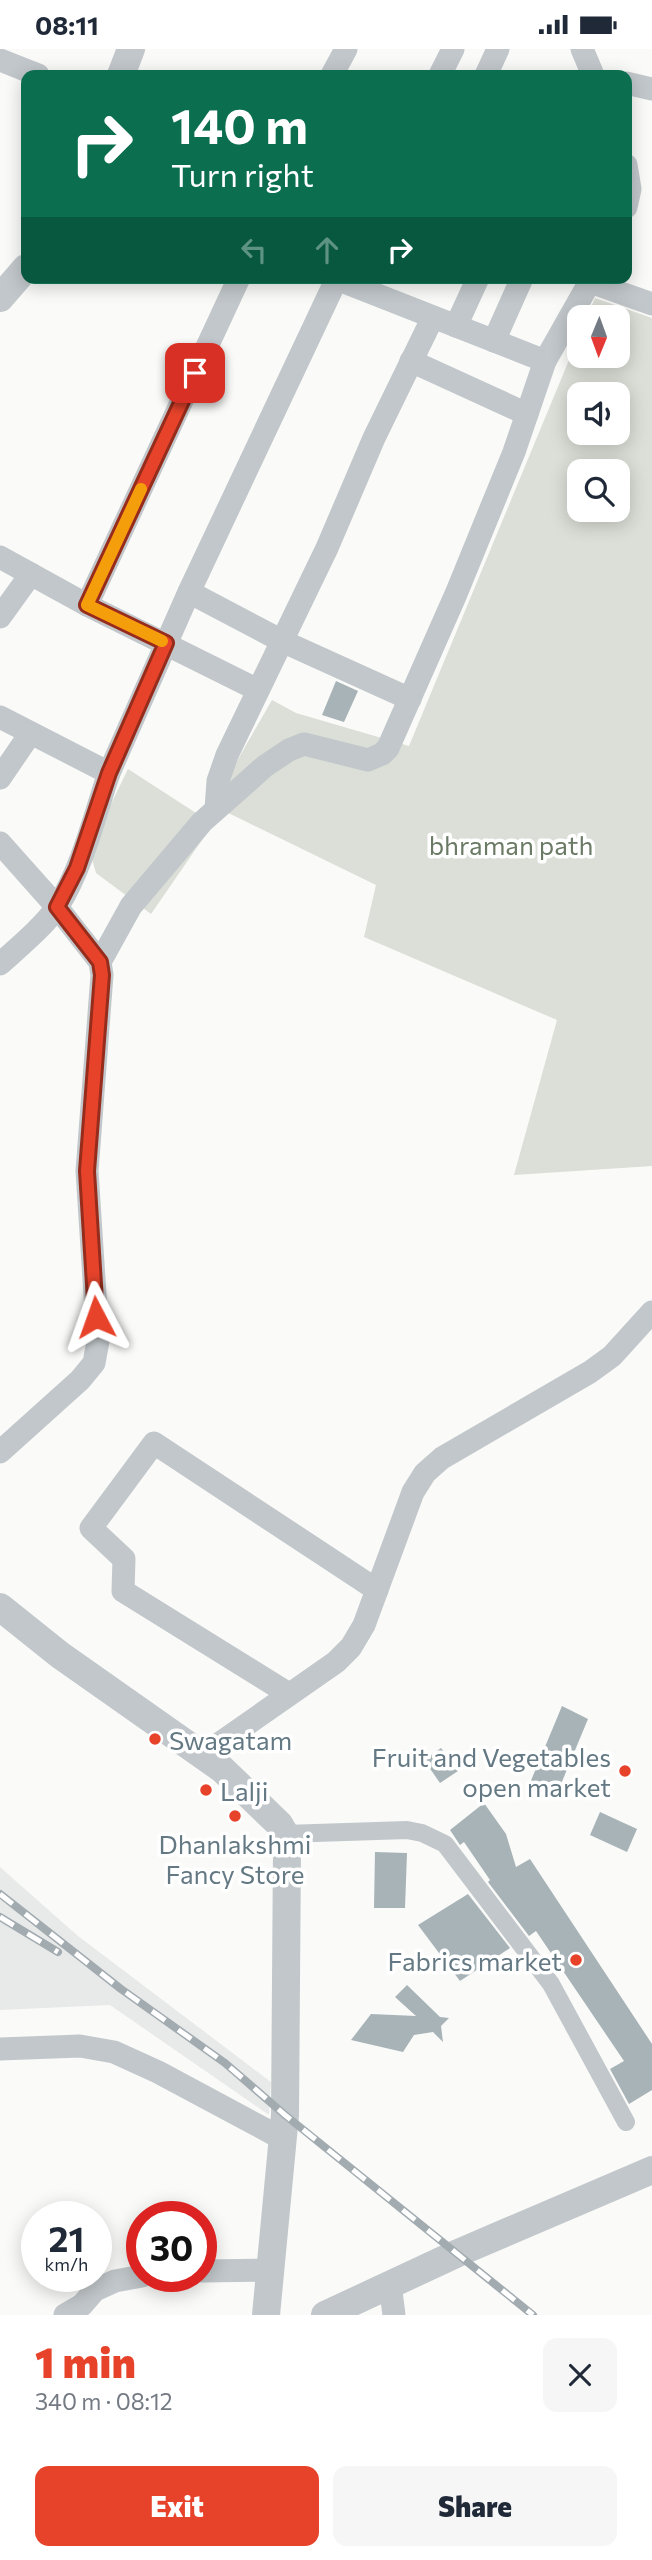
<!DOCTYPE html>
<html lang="en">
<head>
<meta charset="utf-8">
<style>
  :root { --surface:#fff; --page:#f6f6f7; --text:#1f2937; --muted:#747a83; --accent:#e7432b }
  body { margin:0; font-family:Commissioner,sans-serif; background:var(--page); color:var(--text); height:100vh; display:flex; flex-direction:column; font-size:26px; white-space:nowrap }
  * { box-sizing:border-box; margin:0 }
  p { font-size:23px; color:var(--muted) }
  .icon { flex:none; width:38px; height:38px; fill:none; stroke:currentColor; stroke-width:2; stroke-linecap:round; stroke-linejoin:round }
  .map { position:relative; height:2266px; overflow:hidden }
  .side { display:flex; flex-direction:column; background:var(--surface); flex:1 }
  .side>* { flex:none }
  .guide { position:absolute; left:21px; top:21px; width:611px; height:214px; border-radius:14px; box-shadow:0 4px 18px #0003; background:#0b6e4f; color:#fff; overflow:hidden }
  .needle { width:46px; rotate:181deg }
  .fabs { position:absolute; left:567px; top:256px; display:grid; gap:14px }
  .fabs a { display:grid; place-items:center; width:63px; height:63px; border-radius:14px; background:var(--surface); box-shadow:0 4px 18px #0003; font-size:35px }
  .speed { position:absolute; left:21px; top:2152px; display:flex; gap:14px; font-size:35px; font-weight:700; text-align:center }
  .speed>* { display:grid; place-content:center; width:91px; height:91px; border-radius:50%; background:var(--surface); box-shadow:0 4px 18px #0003; line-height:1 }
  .speed small { font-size:18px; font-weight:400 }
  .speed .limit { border:10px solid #d22; background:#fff; color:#111 }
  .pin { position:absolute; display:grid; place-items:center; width:60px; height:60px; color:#fff; margin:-30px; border-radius:14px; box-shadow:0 4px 10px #0006 }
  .me { position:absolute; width:77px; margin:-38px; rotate:356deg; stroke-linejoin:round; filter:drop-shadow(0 0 5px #0008) }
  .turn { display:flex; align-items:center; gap:24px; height:147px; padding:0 35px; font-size:32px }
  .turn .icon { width:91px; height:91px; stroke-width:2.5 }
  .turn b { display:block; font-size:49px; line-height:60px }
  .lanes { display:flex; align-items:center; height:66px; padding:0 35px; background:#0003; justify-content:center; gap:35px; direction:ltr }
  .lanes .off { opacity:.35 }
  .round { display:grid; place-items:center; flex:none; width:74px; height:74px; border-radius:14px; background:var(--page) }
  .head { display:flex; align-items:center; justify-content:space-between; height:119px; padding:0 35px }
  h1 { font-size:42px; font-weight:800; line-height:52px; color:var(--accent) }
  .action { display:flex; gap:14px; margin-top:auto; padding:14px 35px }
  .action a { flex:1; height:80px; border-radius:14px; background:var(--accent); color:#fff; font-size:28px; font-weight:800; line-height:80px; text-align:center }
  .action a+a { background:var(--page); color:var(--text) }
  .status { display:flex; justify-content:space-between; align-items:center; height:49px; padding:0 35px; background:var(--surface); direction:ltr }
  .status svg { height:19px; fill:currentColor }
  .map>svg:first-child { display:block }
</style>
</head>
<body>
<div class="status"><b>08:11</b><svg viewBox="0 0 49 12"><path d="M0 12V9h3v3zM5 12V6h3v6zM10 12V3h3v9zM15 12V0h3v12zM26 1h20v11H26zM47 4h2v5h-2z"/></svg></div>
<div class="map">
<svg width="652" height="2266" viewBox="0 0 652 2266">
  <rect width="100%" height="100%" fill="#fafaf8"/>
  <!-- built -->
  <path fill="#e8eae9" d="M0 1818 78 1887 271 2033 269 2066 110 1956 0 1961Z"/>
  <!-- green -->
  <g fill="#dbdfd7" fill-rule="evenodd">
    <path d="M595 249 652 269V1117L514 1126 557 971 364 888 376 836 214 757 218 745 272 651 296 664 409 697 579 287V306H618V268H587ZM579 345H618V383H579ZM579 422H618V460H579Z"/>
    <path d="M128 720 213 775 151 865 96 824 89 800Z"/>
  </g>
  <!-- building -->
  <g fill="#a7b3b7">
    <path d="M336 632 358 642 344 673 322 666Z"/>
    <path d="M562 1657 588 1670 556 1747 530 1734Z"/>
    <path d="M441 1699 458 1722 440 1734 424 1711Z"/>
    <path d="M484 1754 506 1785 516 1818 530 1810 652 1995V2041L629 2055 610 2020 624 2012 536 1882 529 1887 488 1833 490 1831 464 1793 460 1796 450 1781Z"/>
    <path d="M600 1763 637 1780 627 1803 590 1786Z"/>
    <path d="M375 1803 407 1804 405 1859H374Z"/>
    <path d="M468 1845 510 1899 460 1932 418 1876Z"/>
    <path d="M407 1936 440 1968 449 1969 441 1977 443 1993 433 1983 414 1986 403 2003 351 1991 371 1965 416 1967 395 1948Z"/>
  </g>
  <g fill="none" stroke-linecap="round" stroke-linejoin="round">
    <!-- pedestrian -->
    <path stroke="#c1c7ca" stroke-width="18" d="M285 1785 407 1781 422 1784 445 1795 551 1935 626 2073"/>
    <!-- minor -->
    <g stroke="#c1c7ca" stroke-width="23">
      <path d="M582 0 593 26"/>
      <path d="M0 11 38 26"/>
      <path d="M332 26 346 0"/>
      <path d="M440 26 453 0"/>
      <path d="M486 26 498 0"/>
      <path d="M626 34 652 40"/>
      <path d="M626 116 630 140 626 158"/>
      <path d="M334 229 545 312"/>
      <path d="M590 233 652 255"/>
      <path d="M456 277 478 229"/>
      <path d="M494 292 522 229"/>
      <path d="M411 312 527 365"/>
      <path d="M0 508 87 556 258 641"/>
      <path d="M189 543 282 592 410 650"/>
      <path d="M87 556 239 229"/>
      <path d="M0 568 31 525"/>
      <path d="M0 668 109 724 189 543 337 229"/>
      <path d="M0 729 30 685"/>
      <path d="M216 760 218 732 227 706 327 499 374 389 433 268"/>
      <path d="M0 794 57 858 100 913 102 926 87 1122 98 1292 94 1314 80 1331 0 1403"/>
      <path d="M100 913 131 857 202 773 265 717 289 701 304 695 368 711 382 705 388 699 456 545 514 403 545 312 592 229"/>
      <path d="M0 915C20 897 43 878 58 857 83 817 94 768 109 724"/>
      <path d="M289 1645 123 1542 124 1510 91 1479 154 1394 377 1541"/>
      <path d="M203 1706 336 1613 351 1598 364 1576 413 1443 425 1424 442 1409 590 1323 612 1307 652 1263"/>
      <path d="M0 2000 80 1997 114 2003 158 2023 283 2090"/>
      <path d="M201 2222 270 2221"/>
      <path d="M390 2235 394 2266"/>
      <path d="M65 2266 82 2256 95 2241 115 2232 142 2227"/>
    </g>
    <!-- tertiary -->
    <g stroke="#c1c7ca" stroke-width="28">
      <path d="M121 26 131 0"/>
      <path d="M0 249 26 219"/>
      <path d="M0 1558 60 1606 222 1720 279 1775 285 1785 287 1800 285 2066 266 2266"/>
      <path d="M325 2266 458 2204 652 2121"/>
    </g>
    <defs>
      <g id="rail">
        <path d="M0 1845 121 1940 225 2014 285 2066 533 2266"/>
        <path d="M0 1868 58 1903"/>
      </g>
    </defs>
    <!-- rail casing -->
    <use href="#rail" stroke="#a2abb0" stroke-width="8"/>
    <!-- rail -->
    <use href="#rail" stroke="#fff" stroke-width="5" stroke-dasharray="16" stroke-linecap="butt"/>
  </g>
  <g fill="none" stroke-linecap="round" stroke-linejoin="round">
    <defs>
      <path id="route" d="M96 1268 87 1122 102 926 100 913 57 858 77 819 109 724 166 594 87 556 195 324"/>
    </defs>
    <!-- route casing -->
    <use href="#route" stroke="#962c1c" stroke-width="18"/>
    <!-- route -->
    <use href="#route" stroke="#e7432b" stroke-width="12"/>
    <!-- slow -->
    <path stroke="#f59e0b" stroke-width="12" d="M141 440 87 556 162 592"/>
  </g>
  <!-- markers -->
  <g fill="#e7432b" stroke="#fff" stroke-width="2.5">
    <circle cx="155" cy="1690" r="7"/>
    <circle cx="625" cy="1722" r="7"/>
    <circle cx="206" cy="1741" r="7"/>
    <circle cx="235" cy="1767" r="7"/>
    <circle cx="576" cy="1911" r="7"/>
  </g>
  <g text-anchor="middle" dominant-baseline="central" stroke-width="7" stroke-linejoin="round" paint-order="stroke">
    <!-- park labels -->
    <g font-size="26" fill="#6a7a64" stroke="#fff">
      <text x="511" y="795">bhraman path</text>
    </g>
    <!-- poi labels -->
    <g font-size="26" fill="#647983" stroke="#fff" text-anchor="start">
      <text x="169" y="1690">Swagatam</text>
      <text x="611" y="1707" text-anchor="end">Fruit and Vegetables<tspan x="611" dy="30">open market</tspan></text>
      <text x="220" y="1741">Lalji</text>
      <text x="235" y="1794" text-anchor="middle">Dhanlakshmi<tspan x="235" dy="30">Fancy Store</tspan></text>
      <text x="562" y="1911" text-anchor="end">Fabrics market</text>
    </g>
  </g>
</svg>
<div class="fabs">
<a><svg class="needle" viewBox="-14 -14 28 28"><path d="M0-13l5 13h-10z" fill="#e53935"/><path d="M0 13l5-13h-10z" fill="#747a83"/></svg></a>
<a><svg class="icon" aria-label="sound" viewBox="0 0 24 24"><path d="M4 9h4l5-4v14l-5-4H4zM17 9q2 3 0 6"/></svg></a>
<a><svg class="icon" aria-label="search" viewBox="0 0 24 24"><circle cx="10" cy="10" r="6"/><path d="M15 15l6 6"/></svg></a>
</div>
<div class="speed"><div>21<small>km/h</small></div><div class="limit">30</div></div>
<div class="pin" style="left:195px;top:324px;background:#d93025"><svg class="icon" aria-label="arrive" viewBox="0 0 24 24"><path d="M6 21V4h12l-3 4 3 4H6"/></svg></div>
<svg class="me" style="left:96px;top:1268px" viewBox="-20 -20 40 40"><path d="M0-17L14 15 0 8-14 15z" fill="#e7432b" stroke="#fff" stroke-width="4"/></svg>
<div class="guide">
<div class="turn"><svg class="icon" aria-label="right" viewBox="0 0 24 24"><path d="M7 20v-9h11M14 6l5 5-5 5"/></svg><div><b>140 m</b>Turn right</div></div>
<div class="lanes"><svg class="icon off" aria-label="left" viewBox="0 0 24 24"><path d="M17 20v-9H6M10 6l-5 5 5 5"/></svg><svg class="icon off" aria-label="ahead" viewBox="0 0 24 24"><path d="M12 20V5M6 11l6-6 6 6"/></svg><svg class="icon" aria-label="right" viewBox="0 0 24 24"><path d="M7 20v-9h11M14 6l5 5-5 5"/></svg></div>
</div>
</div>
<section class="side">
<div class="head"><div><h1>1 min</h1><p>340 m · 08:12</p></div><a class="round"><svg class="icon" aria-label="close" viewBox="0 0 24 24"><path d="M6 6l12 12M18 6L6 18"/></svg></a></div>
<div class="action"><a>Exit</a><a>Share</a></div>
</section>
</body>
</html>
